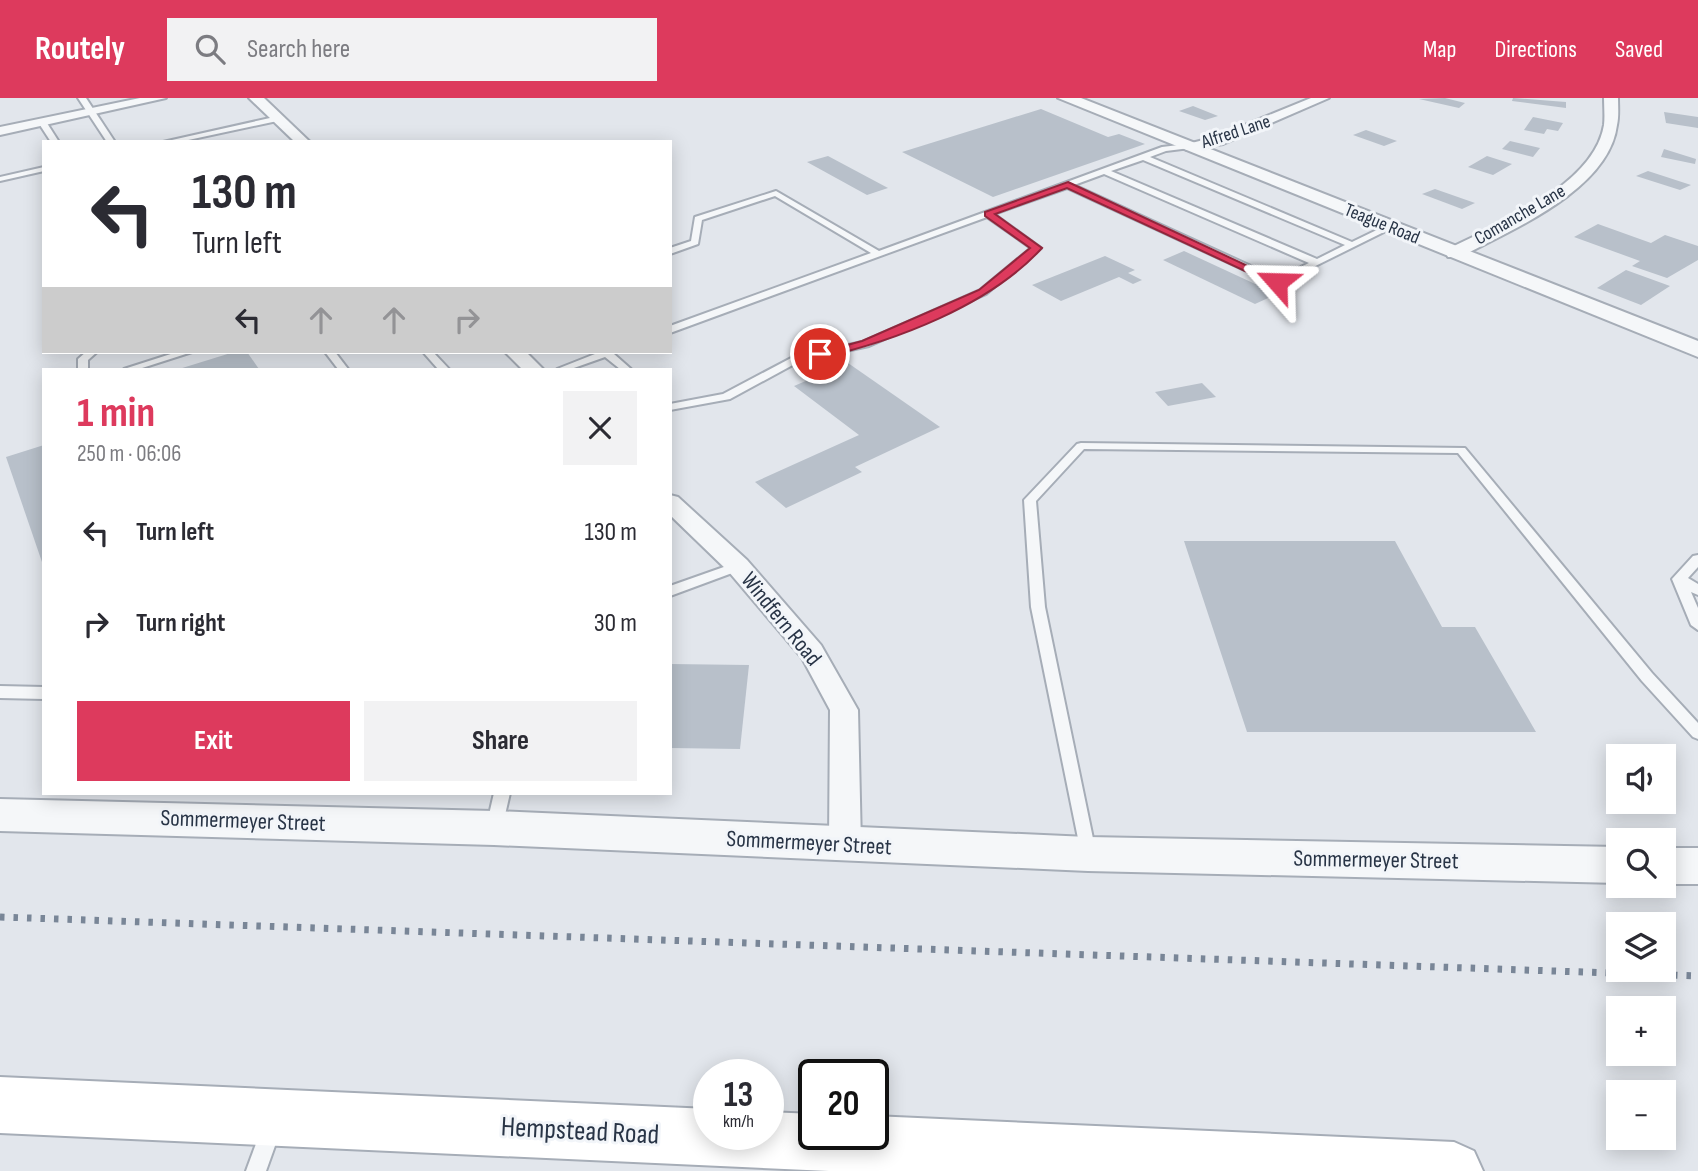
<!DOCTYPE html>
<html lang="en">
<head>
<meta charset="utf-8">
<style>
  :root { --surface:#fff; --page:#f2f2f3; --text:#2b2b33; --muted:#7c7c81; --accent:#dd3a5d }
  body { margin:0; font-family:"Sofia Sans Condensed",sans-serif; background:var(--page); color:var(--text); height:100vh; display:flex; flex-direction:column; font-size:26px; white-space:nowrap }
  * { box-sizing:border-box; margin:0 }
  p { font-size:23px; color:var(--muted) }
  .icon { flex:none; width:38px; height:38px; fill:none; stroke:currentColor; stroke-width:2; stroke-linecap:round; stroke-linejoin:round }
  .map { position:relative; flex:1; overflow:hidden }
  .side { position:absolute; left:42px; top:270px; width:630px; height:427px; display:flex; flex-direction:column; background:var(--surface); border-radius:0px; box-shadow:0 4px 18px #0003 }
  .side>* { flex:none }
  .guide { position:absolute; left:42px; top:42px; width:630px; height:214px; border-radius:0px; box-shadow:0 4px 18px #0003; background:#fff; color:var(--text); overflow:hidden }
  .fabs { position:absolute; left:1606px; top:646px; display:grid; gap:14px }
  .fabs a { display:grid; place-items:center; width:70px; height:70px; border-radius:0px; background:var(--surface); box-shadow:0 4px 18px #0003; font-size:35px }
  .speed { position:absolute; left:693px; top:961px; display:flex; gap:14px; font-size:35px; font-weight:700; text-align:center }
  .speed>* { display:grid; place-content:center; width:91px; height:91px; border-radius:50%; background:var(--surface); box-shadow:0 4px 18px #0003; line-height:1 }
  .speed small { font-size:18px; font-weight:400 }
  .speed .limit { border:4px solid #111; border-radius:10px; background:#fff; color:#111 }
  .pin { position:absolute; display:grid; place-items:center; width:60px; height:60px; color:#fff; margin:-30px; border:4px solid #fff; border-radius:50%; box-shadow:0 2px 7px #0007 }
  .me { position:absolute; width:77px; margin:-38px; rotate:295deg; stroke-linejoin:round; filter:drop-shadow(0 0 5px #0008) }
  .turn { display:flex; align-items:center; gap:24px; height:147px; padding:0 35px; font-size:32px }
  .turn .icon { width:91px; height:91px; stroke-width:2.5 }
  .turn b { display:block; font-size:49px; line-height:60px }
  .lanes { display:flex; align-items:center; height:66px; padding:0 35px; background:#0003; justify-content:center; gap:35px; direction:ltr }
  .lanes .off { opacity:.35 }
  .round { display:grid; place-items:center; flex:none; width:74px; height:74px; border-radius:0px; background:var(--page) }
  .head { display:flex; align-items:center; justify-content:space-between; height:119px; padding:0 35px }
  h1 { font-size:42px; font-weight:700; line-height:52px; color:var(--accent) }
  .primary-button { display:flex; gap:14px; margin-top:auto; padding:14px 35px }
  .primary-button a { flex:1; height:80px; border-radius:0px; background:var(--accent); color:#fff; font-size:28px; font-weight:700; line-height:80px; text-align:center }
  .primary-button a+a { background:var(--page); color:var(--text) }
  ul { padding:0; list-style:none }
  li { display:flex; align-items:center; gap:21px; height:91px; padding:0 35px }
  li div { flex:1 }
  li b { display:block; font-size:26px }
  li em { font-style:normal }
  header { display:flex; align-items:center; gap:42px; box-sizing:border-box; height:98px; padding:0 35px; background:var(--accent); color:#fff }
  header strong { font-size:33px }
  nav { display:flex; gap:38px; margin-inline-start:auto; font-size:24px }
  .search { width:490px; height:63px; background:var(--page); display:flex; align-items:center; gap:18px; box-sizing:border-box; padding:0 24px; border-radius:0px; color:var(--muted); font-size:26px }
  .map>svg:first-child { display:block }
</style>
</head>
<body>
<header>
<strong>Routely</strong>
<div class="search"><svg class="icon" aria-label="search" viewBox="0 0 24 24"><circle cx="10" cy="10" r="6"/><path d="M15 15l6 6"/></svg>Search here</div>
<nav><a>Map</a><a>Directions</a><a>Saved</a></nav>
</header>
<div class="map">
<svg width="1698" height="1073" viewBox="0 0 1698 1073">
  <rect width="100%" height="100%" fill="#e2e6ec"/>
  <!-- building -->
  <g fill="#b8c0ca">
    <path d="M1445 0 1465 5 1459 10 1419 1Z"/>
    <path d="M1513 0 1566 4V10L1512 3Z"/>
    <path d="M1193 8 1218 18 1205 22 1179 13Z"/>
    <path d="M1041 11 1108 39 1119 36 1145 46 993 99 902 54Z"/>
    <path d="M1664 14 1698 19V30L1666 25Z"/>
    <path d="M1533 19 1563 25 1558 33 1547 31 1544 36 1524 32Z"/>
    <path d="M1366 32 1397 43 1384 48 1353 37Z"/>
    <path d="M1510 43 1540 50 1533 59 1502 51Z"/>
    <path d="M1664 51 1696 61 1695 66 1661 59Z"/>
    <path d="M828 58 888 90 867 97 807 64Z"/>
    <path d="M1487 58 1512 66 1493 77 1468 69Z"/>
    <path d="M1648 73 1691 87 1680 92 1636 78Z"/>
    <path d="M1435 91 1475 105 1462 111 1422 96Z"/>
    <path d="M1598 126 1651 145 1665 137 1698 148V162L1667 180 1632 168 1640 163 1574 139Z"/>
    <path d="M1184 153 1277 196 1255 206 1163 162Z"/>
    <path d="M1105 158 1135 172 1128 175 1142 182 1133 186 1119 179 1061 203 1032 187Z"/>
    <path d="M1626 172 1670 188 1641 207 1597 190Z"/>
    <path d="M234 254H247L259 271H179Z"/>
    <path d="M848 265 940 329 855 369 862 374 786 410 755 384 859 337 794 288Z"/>
    <path d="M1202 285 1216 299 1168 308 1155 294Z"/>
    <path d="M44 347V467H43L6 359Z"/>
    <path d="M1184 443H1395L1442 529H1475L1536 634H1247Z"/>
    <path d="M670 566 749 567 740 651 670 650Z"/>
  </g>
  <g fill="none" stroke-linecap="round" stroke-linejoin="round">
    <defs>
      <g id="service">
        <path d="M78 0H86L115 44H107Z"/>
        <path d="M279 18H282V22L179 44H163Z"/>
        <path d="M42 22H45L59 44H51L38 24Z"/>
        <path d="M1187 46 1191 48 1190 50 1166 53 1150 59 1352 144 1387 127 1394 129 1277 187 1067 90 994 116 1041 150 986 196 869 248 800 263 730 301 670 312V306L723 296 793 259 862 244 980 192 1031 150 987 119 670 235V228L871 155 775 98 702 122 698 146 670 156V150L691 143 695 119 776 93 879 153 1162 49ZM1143 62 1345 147 1317 161 1111 73ZM1104 76 1309 165 1277 180 1074 87Z"/>
        <path d="M44 69V73L0 83V79Z"/>
        <path d="M86 254H97L88 262V271H78V261Z"/>
        <path d="M177 254H192L139 271H124Z"/>
        <path d="M325 254H335L348 271H338Z"/>
        <path d="M423 254H433L449 271H438Z"/>
        <path d="M600 254H615L614 256 631 271H620L605 259 571 271H557Z"/>
        <path d="M1081 345 1465 350 1652 575 1698 625V641L1693 639 1642 583 1458 355 1084 351 1036 403 1045 509 1096 755 1094 760 1088 762 1082 760 1031 509 1024 402 1077 346Z"/>
        <path d="M1698 457V469L1688 480 1698 486V497L1691 494 1698 510V532L1691 527 1672 481 1693 458Z"/>
        <path d="M738 464 745 468 743 471 670 498V488Z"/>
        <path d="M0 588 44 589V601L0 600Z"/>
        <path d="M494 695H510L502 730 500 735 494 737 488 735 486 730Z"/>
        <path d="M271 1021 278 1024 281 1031 266 1073H246L264 1024Z"/>
      </g>
      <g id="minor">
        <path d="M140 0H166L0 37V29Z"/>
        <path d="M249 0H264L310 44H295Z"/>
        <path d="M1311 0H1329L1223 46 1187 52 1180 48 1215 39Z"/>
        <path d="M1604 0H1618C1618 9 1619 18 1617 27 1609 92 1511 132 1460 159H1448L1446 155 1448 151C1496 127 1594 88 1604 27 1605 18 1604 9 1604 0Z"/>
        <path d="M505 254H526L543 271H522Z"/>
        <path d="M670 397 678 399 747 462 821 547 858 612 861 747 856 757 845 761 834 757 829 747 830 612 802 560 729 474 670 417Z"/>
      </g>
      <g id="tertiary">
        <path d="M1058 0H1081L1698 243V259Z"/>
        <path d="M0 701 494 713 1088 739 1619 749V785L1088 773 494 747 0 733Z"/>
        <rect x="1664" y="750" width="34" height="36"/>
      </g>
      <path id="secondary" d="M0 979 709 1011V1036H768V1014L814 1016V1036H873V1018L1454 1044 1474 1053 1483 1073H829L0 1035Z"/>
    </defs>
    <!-- service casing -->
    <use href="#service" stroke="#a6adb7" stroke-width="4"/>
    <!-- minor casing -->
    <use href="#minor" stroke="#a6adb7" stroke-width="4"/>
    <!-- tertiary casing -->
    <use href="#tertiary" stroke="#a6adb7" stroke-width="4"/>
    <!-- secondary casing -->
    <use href="#secondary" stroke="#a6adb7" stroke-width="4"/>
    <!-- service -->
    <use href="#service" fill="#f5f7f9" fill-rule="evenodd"/>
    <!-- minor -->
    <use href="#minor" fill="#f5f7f9" fill-rule="evenodd"/>
    <!-- tertiary -->
    <use href="#tertiary" fill="#f5f7f9" fill-rule="evenodd"/>
    <!-- secondary -->
    <use href="#secondary" fill="#fff" fill-rule="evenodd"/>
    <!-- rail -->
    <path stroke="#798697" stroke-width="7" stroke-dasharray="4.5 9" stroke-linecap="butt" d="M0 819 1698 878"/>
  </g>
  <!-- route -->
  <path fill="#dd3a5d" stroke="#90263c" stroke-width="2" d="M1068 84 1282 184 1273 186 1067 90 995 116 1042 150C989 208 895 243 820 260L814 256 862 243 979 192 1030 150 985 118V114Z"/>
  <g text-anchor="middle" dominant-baseline="central" stroke-width="6" stroke-linejoin="round" paint-order="stroke">
    <!-- far-street labels -->
    <g font-size="19" fill="#283446" stroke="#f2f5f9">
      <text transform="translate(1236 34) rotate(-18)">Alfred Lane</text>
      <text transform="translate(1520 117) rotate(-30)">Comanche Lane</text>
      <text transform="translate(1382 126) rotate(22)">Teague Road</text>
    </g>
    <!-- street labels -->
    <g font-size="23" fill="#283446" stroke="#f2f5f9">
      <text transform="translate(781 521) rotate(51)">Windfern Road</text>
      <text transform="translate(243 723) rotate(2)">Sommermeyer Street</text>
      <text transform="translate(809 745) rotate(3)">Sommermeyer Street</text>
      <text transform="translate(1376 762) rotate(1)">Sommermeyer Street</text>
    </g>
    <!-- near-street labels -->
    <g font-size="28" fill="#283446" stroke="#f2f5f9">
      <text transform="translate(580 1033) rotate(3)">Hempstead Road</text>
    </g>
  </g>
</svg>
<div class="fabs">
<a><svg class="icon" aria-label="sound" viewBox="0 0 24 24"><path d="M4 9h4l5-4v14l-5-4H4zM17 9q2 3 0 6"/></svg></a>
<a><svg class="icon" aria-label="search" viewBox="0 0 24 24"><circle cx="10" cy="10" r="6"/><path d="M15 15l6 6"/></svg></a>
<a><svg class="icon" aria-label="layers" viewBox="0 0 24 24"><path d="M12 4l9 5-9 5-9-5zM3 14l9 5 9-5"/></svg></a>
<a>+</a>
<a>−</a>
</div>
<div class="speed"><div>13<small>km/h</small></div><div class="limit">20</div></div>
<div class="pin" style="left:820px;top:256px;background:#d93025"><svg class="icon" aria-label="arrive" viewBox="0 0 24 24"><path d="M6 21V4h12l-3 4 3 4H6"/></svg></div>
<svg class="me" style="left:1277px;top:184px" viewBox="-20 -20 40 40"><path d="M0-17L14 15 0 8-14 15z" fill="#dd3a5d" stroke="#fff" stroke-width="4"/></svg>
<div class="guide">
<div class="turn"><svg class="icon" aria-label="left" viewBox="0 0 24 24"><path d="M17 20v-9H6M10 6l-5 5 5 5"/></svg><div><b>130 m</b>Turn left</div></div>
<div class="lanes"><svg class="icon" aria-label="left" viewBox="0 0 24 24"><path d="M17 20v-9H6M10 6l-5 5 5 5"/></svg><svg class="icon off" aria-label="ahead" viewBox="0 0 24 24"><path d="M12 20V5M6 11l6-6 6 6"/></svg><svg class="icon off" aria-label="ahead" viewBox="0 0 24 24"><path d="M12 20V5M6 11l6-6 6 6"/></svg><svg class="icon off" aria-label="right" viewBox="0 0 24 24"><path d="M7 20v-9h11M14 6l5 5-5 5"/></svg></div>
</div>
<section class="side">
<div class="head"><div><h1>1 min</h1><p>250 m · 06:06</p></div><a class="round"><svg class="icon" aria-label="close" viewBox="0 0 24 24"><path d="M6 6l12 12M18 6L6 18"/></svg></a></div>
<ul>
<li><svg class="icon" aria-label="left" viewBox="0 0 24 24"><path d="M17 20v-9H6M10 6l-5 5 5 5"/></svg><div><b>Turn left</b></div><em>130 m</em></li>
<li><svg class="icon" aria-label="right" viewBox="0 0 24 24"><path d="M7 20v-9h11M14 6l5 5-5 5"/></svg><div><b>Turn right</b></div><em>30 m</em></li>
</ul>
<div class="primary-button"><a>Exit</a><a>Share</a></div>
</section>
</div>
</body>
</html>
